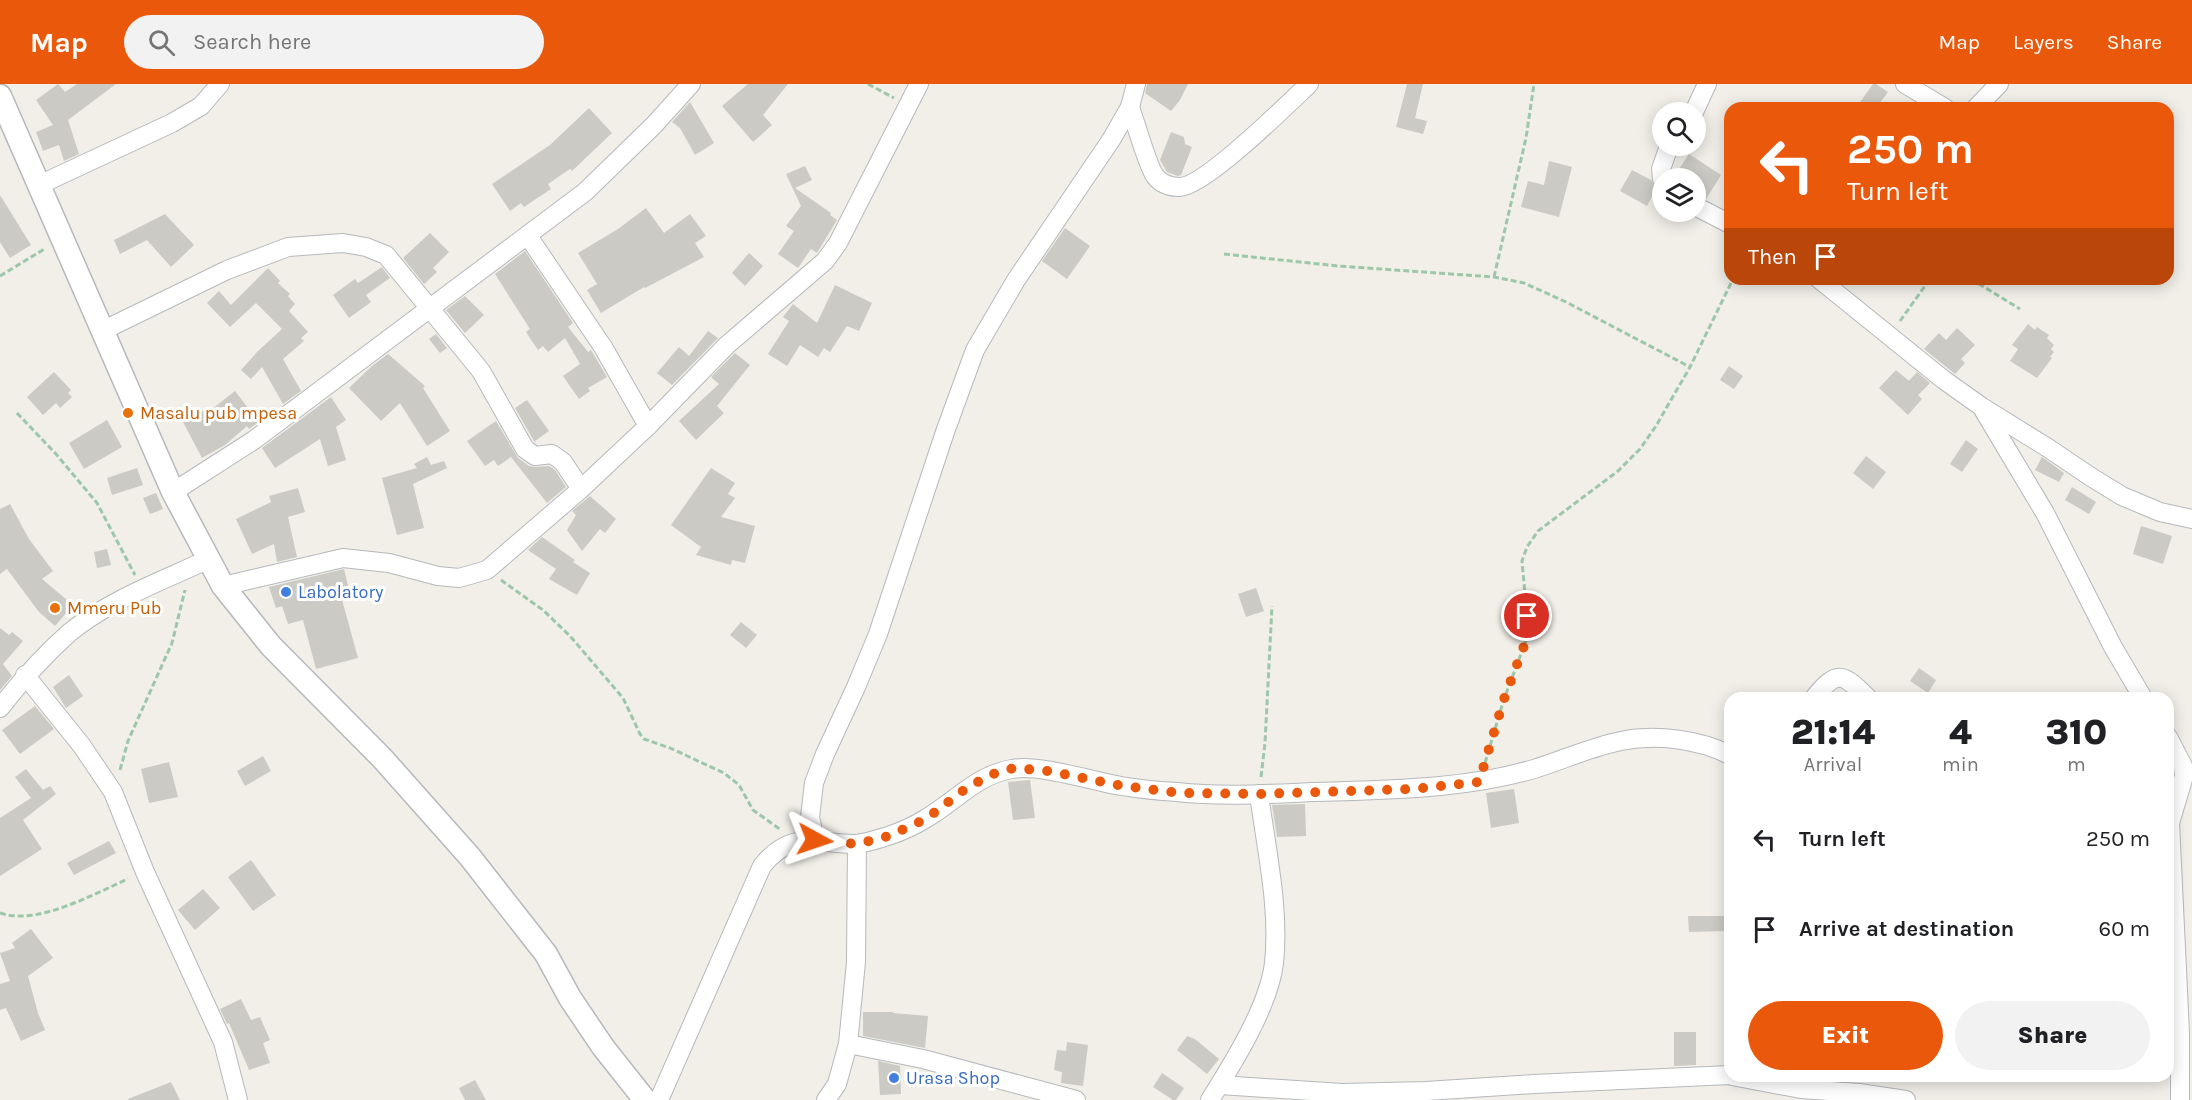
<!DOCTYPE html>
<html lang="en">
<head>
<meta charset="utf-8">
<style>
  :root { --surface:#fff; --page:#f2f2f2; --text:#202124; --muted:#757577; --accent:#ea580c }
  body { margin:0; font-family:Karla,sans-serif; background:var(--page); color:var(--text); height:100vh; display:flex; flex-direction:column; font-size:22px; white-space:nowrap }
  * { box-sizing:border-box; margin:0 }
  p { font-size:20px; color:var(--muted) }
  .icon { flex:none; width:33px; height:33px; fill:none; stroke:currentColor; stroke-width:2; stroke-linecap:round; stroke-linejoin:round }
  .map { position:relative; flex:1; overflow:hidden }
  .panel { position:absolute; left:1724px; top:608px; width:450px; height:390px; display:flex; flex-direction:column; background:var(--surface); border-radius:18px; box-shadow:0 3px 15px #0003 }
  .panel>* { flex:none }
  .guide { position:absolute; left:1724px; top:18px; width:450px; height:183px; border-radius:18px; box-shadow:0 3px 15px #0003; background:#ea580c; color:#fff; overflow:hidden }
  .fabs { position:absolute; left:1652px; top:18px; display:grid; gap:12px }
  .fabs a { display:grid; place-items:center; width:54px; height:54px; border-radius:50%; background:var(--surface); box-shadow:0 3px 15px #0003; font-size:30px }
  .pin { position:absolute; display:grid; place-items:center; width:51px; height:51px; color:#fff; margin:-26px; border:3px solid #fff; border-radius:50%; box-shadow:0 2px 6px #0007 }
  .me { position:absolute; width:66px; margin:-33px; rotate:95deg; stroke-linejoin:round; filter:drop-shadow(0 0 4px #0008) }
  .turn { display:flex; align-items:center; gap:21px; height:126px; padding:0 24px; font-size:27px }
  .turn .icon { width:78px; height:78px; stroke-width:2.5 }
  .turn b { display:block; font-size:42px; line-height:51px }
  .then { display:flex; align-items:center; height:57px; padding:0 24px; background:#0003; gap:12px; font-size:22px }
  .eta { display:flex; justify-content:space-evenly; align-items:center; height:102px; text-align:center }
  .eta b { font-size:36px; font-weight:800; line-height:42px }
  .action { display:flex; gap:12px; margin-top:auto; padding:12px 24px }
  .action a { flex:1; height:69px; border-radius:36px; background:var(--accent); color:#fff; font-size:24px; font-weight:800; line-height:69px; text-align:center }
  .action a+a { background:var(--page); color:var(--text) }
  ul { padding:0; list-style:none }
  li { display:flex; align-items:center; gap:18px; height:90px; padding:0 24px }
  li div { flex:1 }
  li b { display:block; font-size:22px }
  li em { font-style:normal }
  header { display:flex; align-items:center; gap:36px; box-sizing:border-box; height:84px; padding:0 30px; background:var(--accent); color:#fff }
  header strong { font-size:28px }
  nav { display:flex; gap:33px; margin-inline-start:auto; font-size:21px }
  .search { width:420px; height:54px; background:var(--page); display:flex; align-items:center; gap:15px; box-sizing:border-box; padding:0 21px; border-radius:33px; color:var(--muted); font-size:22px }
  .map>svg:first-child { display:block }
</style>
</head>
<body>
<header>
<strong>Map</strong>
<div class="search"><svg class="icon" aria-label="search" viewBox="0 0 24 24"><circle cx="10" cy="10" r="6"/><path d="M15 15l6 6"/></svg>Search here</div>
<nav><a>Map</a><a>Layers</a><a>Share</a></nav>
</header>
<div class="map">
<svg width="2192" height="1016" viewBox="0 0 2192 1016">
  <rect width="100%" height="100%" fill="#f1efe8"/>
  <!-- building -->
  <g fill="#cccac5">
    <path d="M58 0 65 8 77 0H116L68 36 79 70 64 77 59 61 43 67 36 48 53 41 36 16Z"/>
    <path d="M748 0H788L763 31 772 41 753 58 722 22Z"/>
    <path d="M1147 0H1188L1180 16 1171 27 1145 9Z"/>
    <path d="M1407 0H1423L1415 34 1427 37 1423 50 1396 43Z"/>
    <path d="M1873 0H1876L1888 8 1876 24H1856Z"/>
    <path d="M690 18 714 59 695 71 680 44 672 38Z"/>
    <path d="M589 24 612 49 572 87 570 85 548 100 551 105 524 123 521 119 510 127 492 100 550 61Z"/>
    <path d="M1171 48 1184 53 1185 60 1192 63 1181 91 1178 92 1167 88 1160 76Z"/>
    <path d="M1689 70 1721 91 1706 115 1695 108V94H1673Z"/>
    <path d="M1549 77 1572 83 1559 133 1521 123 1528 97 1544 101Z"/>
    <path d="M805 82 812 96 795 104 831 129 830 131 837 136 817 169 811 165 798 184 778 170 794 147 786 142 801 122 786 90Z"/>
    <path d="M1632 86 1651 96 1656 105 1647 122 1620 107Z"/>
    <path d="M0 111 31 161 10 174 0 158Z"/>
    <path d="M646 124 664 149 690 130 706 152 695 159 704 173 645 204 644 203 601 229 587 206 597 200 578 169 618 145Z"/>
    <path d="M165 130 194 161 171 183 147 156 120 170 114 156Z"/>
    <path d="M1065 144 1090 162 1067 195 1042 177Z"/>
    <path d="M430 149 449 168 433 184 437 188 424 200 403 174Z"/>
    <path d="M525 167 573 239 568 243 588 268 591 266 607 293 588 304 590 307 579 315 563 292 580 280 565 254 548 268 543 262 538 266 526 248 530 245 495 190Z"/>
    <path d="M749 169 763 182 745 202 732 189Z"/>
    <path d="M382 183 390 194 366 211 371 218 349 234 333 211 355 195 358 199Z"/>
    <path d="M268 184 280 197 278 199 290 210 288 212 295 220 289 227 308 248 301 254 304 257 283 275 301 307 283 320 262 283 251 295 241 286 257 268 282 245 256 219 230 243 207 219 219 207 231 221Z"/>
    <path d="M835 201 872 219 859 247 847 242 830 268 824 264 818 273 800 261 787 282 768 270 789 237 783 233 793 220 817 239Z"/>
    <path d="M465 212 484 231 465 249 446 226Z"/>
    <path d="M2028 240 2035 246 2037 243 2049 251 2047 254 2054 261 2051 265 2054 268 2050 273 2052 274 2037 294 2010 277 2018 265 2012 261Z"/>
    <path d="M1957 244 1975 261 1961 275 1965 279 1955 290 1924 265 1939 249 1946 256Z"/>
    <path d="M708 247 718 254 672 301 657 289 679 263 689 272Z"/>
    <path d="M436 250 447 264 440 269 429 255Z"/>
    <path d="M735 269 750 281 717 322 724 329 696 356 679 337 719 300 711 293Z"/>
    <path d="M388 270 425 302 423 304 450 347 427 362 400 319 381 337 349 304 372 282Z"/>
    <path d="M1729 282 1743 292 1734 305 1720 296Z"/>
    <path d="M1896 286 1909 297 1917 288 1930 299 1918 311 1922 315 1908 331 1879 304Z"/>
    <path d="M54 288 71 306 68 309 72 313 60 324 56 319 43 331 27 313Z"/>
    <path d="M235 307 259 338 249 345 247 342 225 361 202 374 183 338 206 325 208 328Z"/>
    <path d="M331 313 346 336 336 343 346 376 328 382 320 355 275 384 262 364Z"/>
    <path d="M527 316 549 347 535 357 537 360 534 357 515 324Z"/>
    <path d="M107 336 122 363 84 385 69 359Z"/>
    <path d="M496 337 518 374 529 382 536 383 549 382 555 386 566 403 547 419 511 373 498 382 494 376 485 382 467 357Z"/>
    <path d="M1966 356 1978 365 1962 388 1950 380Z"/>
    <path d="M1866 372 1886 388 1873 405 1853 389Z"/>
    <path d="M427 373 431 381 444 377 447 384 413 400 424 444 397 451 382 394 417 384 414 380Z"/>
    <path d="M2042 373 2064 389 2059 398 2035 386Z"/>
    <path d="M137 384 143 401 112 411 107 394Z"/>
    <path d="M711 384 735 399 728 410 735 414 721 433 755 442 745 479 732 476 731 481 696 471 701 463 671 441Z"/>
    <path d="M2072 403 2096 418 2089 430 2065 416Z"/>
    <path d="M298 404 305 428 288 433 297 473 277 478 274 460 252 470 236 435 271 418 269 412Z"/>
    <path d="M156 409 163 425 150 430 143 414Z"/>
    <path d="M590 412 616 435 605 449 600 445 582 467 567 446 576 431 572 427Z"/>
    <path d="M10 420 29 455 53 487 42 495 73 521 55 542 39 528 7 485 0 490V425Z"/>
    <path d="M2141 442 2172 452 2163 480 2133 470Z"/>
    <path d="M542 453 575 476 573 478 590 489 577 511 549 495 556 485 528 466Z"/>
    <path d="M107 465 111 481 97 484 94 468Z"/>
    <path d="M344 485 350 510 341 512 358 574 316 585 303 536 288 540 282 522 276 524 269 503Z"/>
    <path d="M1256 504 1264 527 1246 533 1238 510Z"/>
    <path d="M741 538 757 551 746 564 730 551Z"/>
    <path d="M0 544 9 551 12 548 23 557 3 580 12 592 0 606Z"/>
    <path d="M1919 584 1936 596 1928 609 1910 597Z"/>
    <path d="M69 591 83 612 66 624 53 603Z"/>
    <path d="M35 622 54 645 20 670 2 646Z"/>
    <path d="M263 672 271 687 245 702 237 687Z"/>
    <path d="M169 678 178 713 149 719 141 685Z"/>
    <path d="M26 685 43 706 50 702 56 710 23 736 42 765 0 792V734L31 714 15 693Z"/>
    <path d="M1030 696 1035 734 1013 736 1008 698Z"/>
    <path d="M1514 705 1519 739 1491 744 1486 709Z"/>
    <path d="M1305 720 1306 752 1277 753 1272 721Z"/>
    <path d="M109 757 116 769 74 791 67 779Z"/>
    <path d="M251 776 276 811 253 827 228 793Z"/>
    <path d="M203 805 220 824 195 846 178 826Z"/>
    <path d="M1688 832H1724V847L1689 848Z"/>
    <path d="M31 845 53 874 28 892 38 929 45 946 21 957 6 924 0 926V900L10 897 0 869 15 864 12 859Z"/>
    <path d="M241 915 251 936 260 933 270 956 263 959 270 979 249 986 229 939 227 940 220 925Z"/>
    <path d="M863 928H893V929L928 932 925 964 863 952Z"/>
    <path d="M1674 948H1696V981L1674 982Z"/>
    <path d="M1187 952 1195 955 1219 975 1207 990 1177 966Z"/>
    <path d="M1067 958 1088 961 1083 1002 1061 999 1062 988 1054 986 1057 966 1066 967Z"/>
    <path d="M878 977 900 982 901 1010 880 1011Z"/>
    <path d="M1162 989 1184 1004 1176 1016H1173L1153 1003Z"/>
    <path d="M475 996 486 1016H465L459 1004Z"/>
    <path d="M171 998 180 1016H129L128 1015Z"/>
  </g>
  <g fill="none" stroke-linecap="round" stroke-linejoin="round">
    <defs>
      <g id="minor">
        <path d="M1905 0 1945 24"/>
        <path d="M1130 23C1135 37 1148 83 1155 92 1161 100 1171 103 1180 103 1205 102 1288 20 1309 0"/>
        <path d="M1976 24 1999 0"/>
        <path d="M1694 28 1707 0"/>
        <path d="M1662 95 1661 85 1669 62"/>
        <path d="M39 101 172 39 201 22 220 0"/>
        <path d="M1695 122 1730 140"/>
        <path d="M528 152 603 263 648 342"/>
        <path d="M1819 195 1944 296 1982 323 2048 364 2091 393 2122 412 2160 428 2192 435"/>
        <path d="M104 246 227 186 288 163 343 159 366 163 386 171 481 287 525 365 535 372 552 370 563 378 581 405"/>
        <path d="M1984 327 2045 429 2113 563 2143 614"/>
        <path d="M173 408 254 356 585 108 654 41 691 0"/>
        <path d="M223 502 343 474 389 479 438 492 459 494 487 486 581 405 648 342 727 261 825 177 838 159 919 0"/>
        <path d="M25 591 82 662 113 708 145 788 223 958 238 1016"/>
        <path d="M1814 614C1838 584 1843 590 1868 614"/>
        <path d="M0 624C21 597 43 572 69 549 109 516 162 497 209 475"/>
        <path d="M2168 653 2183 682 2184 692 2170 739 2180 949V1016"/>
        <path d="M815 756 810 733 814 699 825 670 856 603 878 550 945 348 975 266 1016 196 1111 56 1130 23 1136 0"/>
        <path d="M848 960 923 975 1076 1016"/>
        <path d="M1732 992 1801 1005 1859 1009 1906 1016"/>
        <path d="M1220 1001 1342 1009 1426 1007 1534 1000 1730 991"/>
        <path d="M659 1016 762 782C791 746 814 759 854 760 864 760 878 755 888 752 900 748 914 742 925 735 955 718 976 691 1012 685 1038 680 1093 697 1121 702 1140 705 1158 707 1177 708 1222 713 1268 710 1313 708 1355 707 1398 706 1440 702 1472 699 1503 694 1534 685 1563 676 1591 663 1621 657 1656 650 1698 655 1730 671"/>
        <path d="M826 1016 837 1000 848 960 856 878 857 760"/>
        <path d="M1210 1016C1233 979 1269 922 1274 879 1280 825 1266 764 1259 710"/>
      </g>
      <path id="tertiary" d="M0 12 173 408 223 502 271 562 382 674 470 773 546 870 570 914 603 963 645 1016"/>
    </defs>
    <!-- minor casing -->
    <use href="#minor" stroke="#b5b8bc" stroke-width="20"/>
    <!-- tertiary casing -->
    <use href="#tertiary" stroke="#b5b8bc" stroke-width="25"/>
    <!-- path -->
    <g stroke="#9cc7a9" stroke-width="3" stroke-dasharray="6 3" stroke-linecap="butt">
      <path d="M868 0 894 14"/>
      <path d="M1224 170 1338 182 1494 193 1524 199 1566 218 1690 283"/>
      <path d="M0 192 46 164"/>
      <path d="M1494 193 1526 54 1534 0"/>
      <path d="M1971 195 2020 225"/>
      <path d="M1900 237 1930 195"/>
      <path d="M17 329 56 370 97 419 135 491"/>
      <path d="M501 496 543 526 570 552 623 614 640 650 644 655 670 664 724 689 739 701 753 726 781 746"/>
      <path d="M1485 679 1504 615 1527 554V532L1522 477 1527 463 1538 447 1618 387 1640 365 1656 342 1690 283 1733 195"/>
      <path d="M120 686 128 657 172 559 185 506"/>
      <path d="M1261 693 1265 659 1272 522"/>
      <path d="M0 829C38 842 93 810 128 795"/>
    </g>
    <!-- minor -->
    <use href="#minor" stroke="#fff" stroke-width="18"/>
    <!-- tertiary -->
    <use href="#tertiary" stroke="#fff" stroke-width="22"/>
  </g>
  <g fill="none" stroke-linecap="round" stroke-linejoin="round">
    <!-- route -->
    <path stroke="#ea580c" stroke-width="10" stroke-dasharray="0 18" d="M815 756 857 760 889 752 926 735 964 706 990 691 1014 684 1048 687 1123 702 1180 709 1259 710 1413 705 1479 698 1504 615 1527 554V532"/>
  </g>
  <!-- markers -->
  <g fill="#e8710a" stroke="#fff" stroke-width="2">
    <circle cx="128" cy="329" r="6"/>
    <circle cx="55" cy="524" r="6"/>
  </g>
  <g fill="#3f7fe0" stroke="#fff" stroke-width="2">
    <circle cx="286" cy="508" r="6"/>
    <circle cx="894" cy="994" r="6"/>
  </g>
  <g text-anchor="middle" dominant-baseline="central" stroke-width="6" stroke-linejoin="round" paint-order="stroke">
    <!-- food labels -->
    <g font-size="18" fill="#c56008" stroke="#fff" text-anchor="start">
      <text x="140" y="329">Masalu pub mpesa</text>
      <text x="67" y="524">Mmeru Pub</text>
    </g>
    <!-- shop labels -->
    <g font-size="18" fill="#366cbe" stroke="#fff" text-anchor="start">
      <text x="298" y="508">Labolatory</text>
      <text x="906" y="994">Urasa Shop</text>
    </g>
  </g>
</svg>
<div class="fabs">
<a><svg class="icon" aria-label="search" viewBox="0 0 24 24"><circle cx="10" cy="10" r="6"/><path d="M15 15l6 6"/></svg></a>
<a><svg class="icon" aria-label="layers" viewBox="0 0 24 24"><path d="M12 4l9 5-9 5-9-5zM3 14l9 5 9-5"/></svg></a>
</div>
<div class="pin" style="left:1527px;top:532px;background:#d93025"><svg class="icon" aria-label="arrive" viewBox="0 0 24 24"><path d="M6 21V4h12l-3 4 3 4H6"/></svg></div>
<svg class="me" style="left:815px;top:756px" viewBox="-20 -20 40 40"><path d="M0-17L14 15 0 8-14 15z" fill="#ea580c" stroke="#fff" stroke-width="4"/></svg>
<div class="guide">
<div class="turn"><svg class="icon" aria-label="left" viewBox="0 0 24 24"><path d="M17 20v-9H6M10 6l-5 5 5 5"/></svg><div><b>250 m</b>Turn left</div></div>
<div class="then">Then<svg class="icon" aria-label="arrive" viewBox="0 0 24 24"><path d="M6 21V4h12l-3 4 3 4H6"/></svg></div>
</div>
<section class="panel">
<div class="eta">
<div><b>21:14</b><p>Arrival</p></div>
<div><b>4</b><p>min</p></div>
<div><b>310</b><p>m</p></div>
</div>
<ul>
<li><svg class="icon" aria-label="left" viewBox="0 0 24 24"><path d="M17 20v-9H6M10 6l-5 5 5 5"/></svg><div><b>Turn left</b></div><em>250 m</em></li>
<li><svg class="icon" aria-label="arrive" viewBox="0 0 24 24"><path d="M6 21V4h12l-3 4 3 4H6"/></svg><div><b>Arrive at destination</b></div><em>60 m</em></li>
</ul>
<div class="action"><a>Exit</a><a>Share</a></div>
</section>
</div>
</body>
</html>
